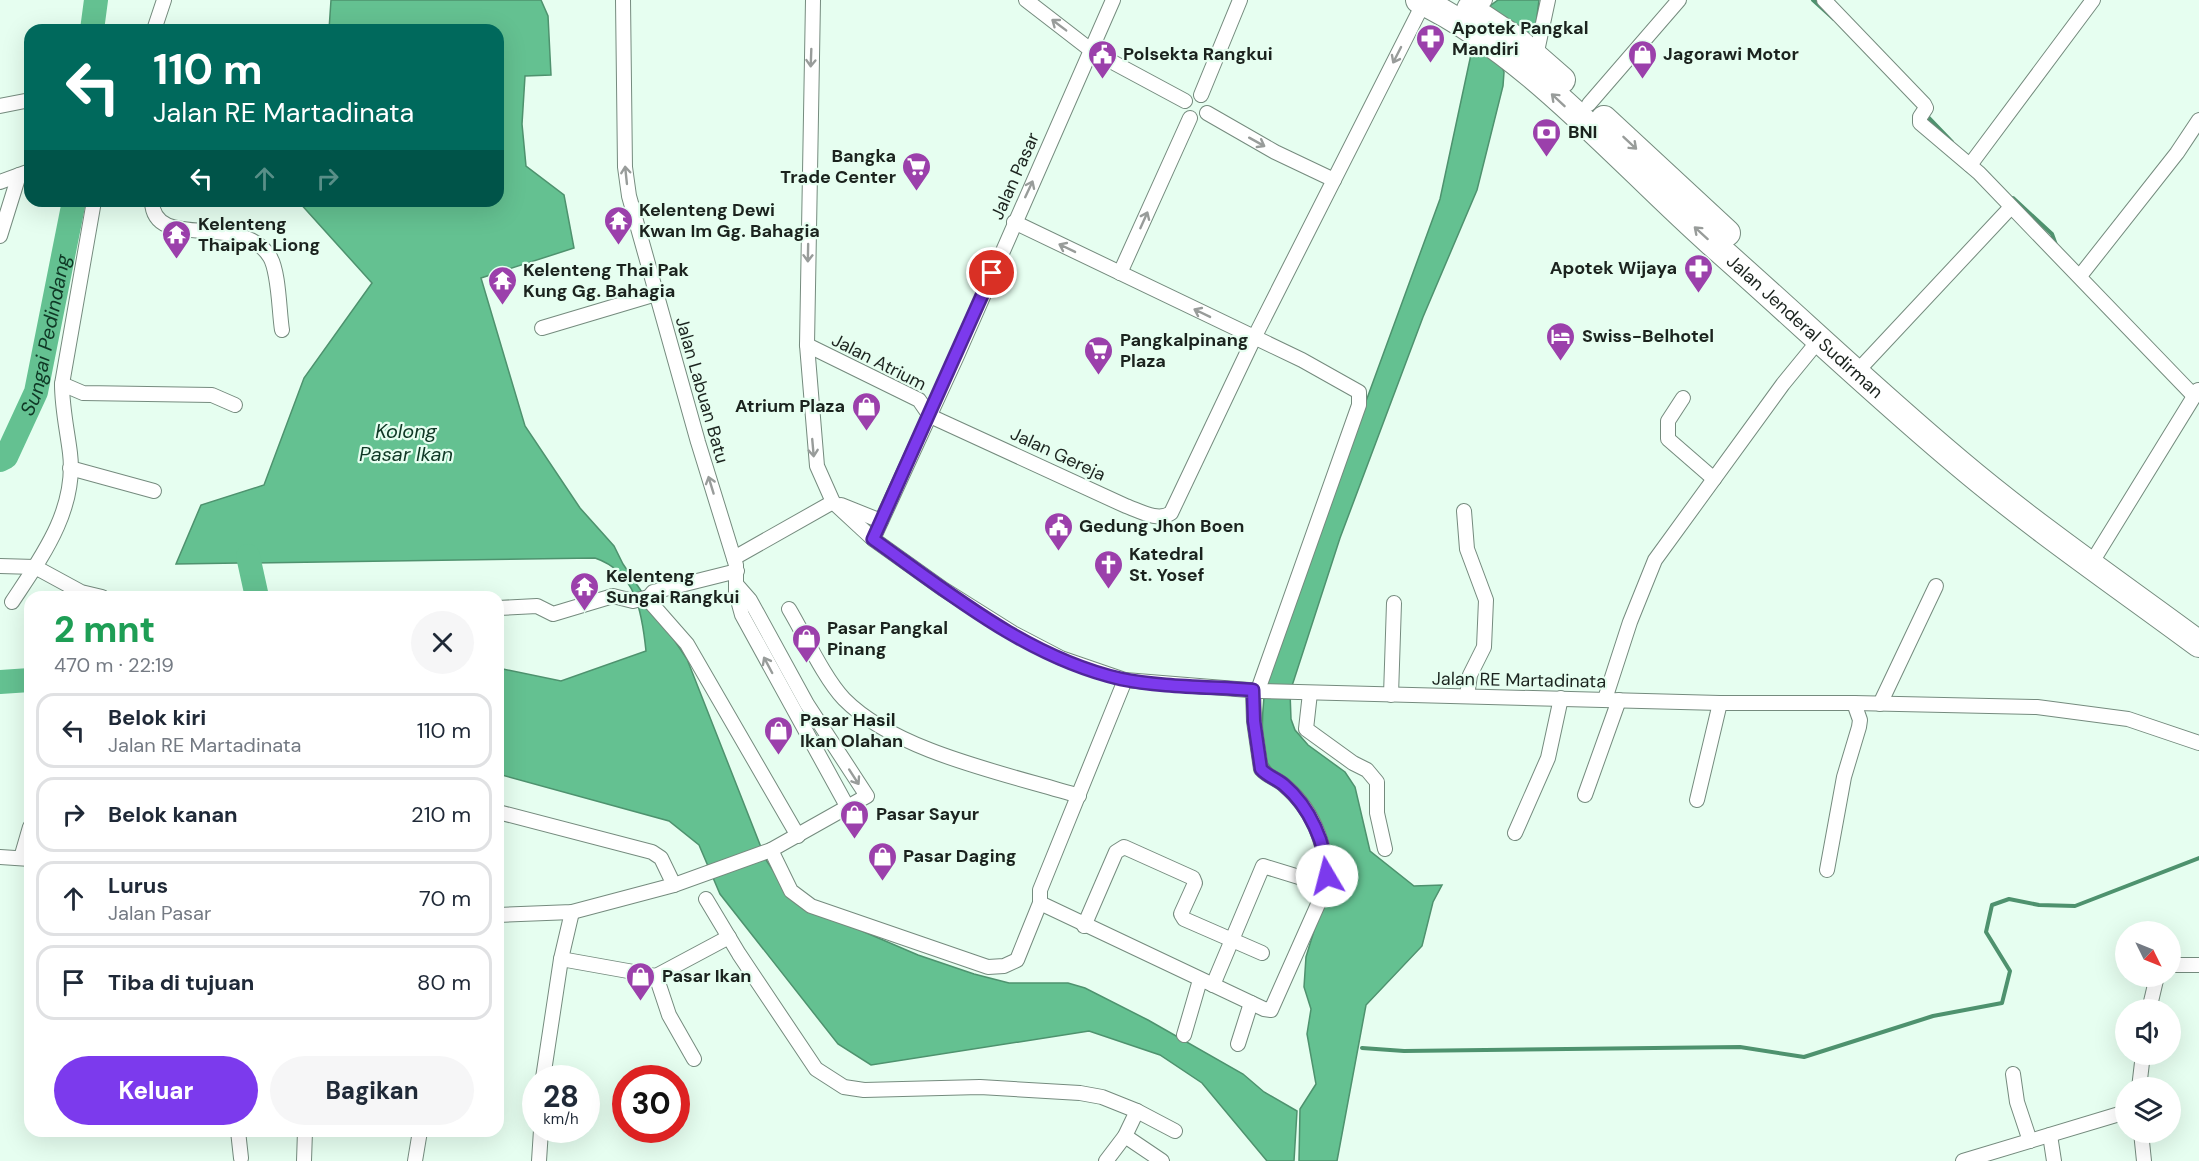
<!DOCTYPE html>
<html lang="id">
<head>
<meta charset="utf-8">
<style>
  :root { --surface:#fff; --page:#f6f6f7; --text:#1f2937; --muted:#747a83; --line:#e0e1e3; --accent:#7c3aed }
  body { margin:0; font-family:"DM Sans",sans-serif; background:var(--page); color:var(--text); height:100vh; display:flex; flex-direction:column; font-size:22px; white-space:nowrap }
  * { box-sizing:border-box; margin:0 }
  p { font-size:20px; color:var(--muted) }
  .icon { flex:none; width:33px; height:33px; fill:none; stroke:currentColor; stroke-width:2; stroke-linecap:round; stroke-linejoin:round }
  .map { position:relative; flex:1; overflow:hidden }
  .panel { position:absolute; left:24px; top:591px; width:480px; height:546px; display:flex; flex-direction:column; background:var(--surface); border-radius:18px; box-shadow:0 6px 24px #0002 }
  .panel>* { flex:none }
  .banner { position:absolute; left:24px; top:24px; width:480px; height:183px; border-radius:18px; box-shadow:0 6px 24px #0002; background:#00695c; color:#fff; overflow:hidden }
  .needle { width:39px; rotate:133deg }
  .controls { position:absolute; left:2115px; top:921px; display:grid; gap:12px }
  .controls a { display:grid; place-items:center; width:66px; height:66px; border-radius:50%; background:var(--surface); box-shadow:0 6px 24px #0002; font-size:30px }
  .speed { position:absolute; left:522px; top:1065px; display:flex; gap:12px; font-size:30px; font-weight:700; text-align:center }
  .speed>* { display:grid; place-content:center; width:78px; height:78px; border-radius:50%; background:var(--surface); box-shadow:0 6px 24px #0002; line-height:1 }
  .speed small { font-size:15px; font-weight:400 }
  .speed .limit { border:9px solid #d22; background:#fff; color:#111 }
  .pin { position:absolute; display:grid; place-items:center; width:51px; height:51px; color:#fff; margin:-26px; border:3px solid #fff; border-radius:50%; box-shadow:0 2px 6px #0007 }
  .me { position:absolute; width:66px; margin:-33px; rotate:352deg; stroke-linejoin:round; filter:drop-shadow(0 0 4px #0008) }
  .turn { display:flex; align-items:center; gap:21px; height:126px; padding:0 30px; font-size:27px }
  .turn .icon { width:78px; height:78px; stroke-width:2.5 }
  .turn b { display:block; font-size:42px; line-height:51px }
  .lanes { display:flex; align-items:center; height:57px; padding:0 30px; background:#0003; justify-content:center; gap:30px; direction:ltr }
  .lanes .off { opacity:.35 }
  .round { display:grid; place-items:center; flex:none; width:63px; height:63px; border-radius:32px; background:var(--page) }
  .head { display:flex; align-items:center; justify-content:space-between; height:102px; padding:0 30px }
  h1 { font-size:36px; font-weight:800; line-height:45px; color:#1e9e55 }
  .primary-button { display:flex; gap:12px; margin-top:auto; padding:12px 30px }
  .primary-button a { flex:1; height:69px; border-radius:36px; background:var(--accent); color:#fff; font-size:24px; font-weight:800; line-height:69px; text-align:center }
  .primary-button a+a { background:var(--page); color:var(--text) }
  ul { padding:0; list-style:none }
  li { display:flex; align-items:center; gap:18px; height:75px; margin:0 12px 9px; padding:0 18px; border:3px solid var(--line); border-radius:18px }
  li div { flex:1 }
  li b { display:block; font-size:22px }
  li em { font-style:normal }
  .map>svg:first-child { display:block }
</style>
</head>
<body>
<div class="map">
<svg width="2199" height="1161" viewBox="0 0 2199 1161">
  <rect width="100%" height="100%" fill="#e6fef0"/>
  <!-- water -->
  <g fill="#64c191" stroke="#4e926e" stroke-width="1.5">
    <path d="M331 0H541L548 16 551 75 525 76 522 124 526 166 564 195 574 248 481 278 525 426 580 508 614 546 623 564 687 659 766 860 794 902 918 955 974 974 1009 983H1068L1085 988 1148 1020 1243 1074 1264 1092 1297 1111 1294 1161H1267L1202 1083 1160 1055 1089 1031 871 1065 838 1044 720 894 699 845 669 821 498 774V668L561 681 646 651C642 612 636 572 595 558L176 564 201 505 264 485 304 378 372 283 298 201H498V30H329Z"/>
    <path d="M1498 0H1539L1534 41 1500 62 1504 72 1503 86 1477 190 1423 317 1340 538 1290 692 1291 719 1295 730 1308 745 1345 772 1355 787 1370 851 1414 886 1442 885 1433 902 1422 946 1366 1005 1337 1161H1299L1300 1109 1316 1084 1307 1034 1311 1009 1304 987 1306 957 1329 882 1326 845 1266 761C1259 732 1263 698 1268 669L1440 199 1473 45 1487 8Z"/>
  </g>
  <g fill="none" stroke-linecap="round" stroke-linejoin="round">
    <!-- stream -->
    <g stroke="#4e926e" stroke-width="4">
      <path d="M1813 0 1834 19"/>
      <path d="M1926 115 1952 142"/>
      <path d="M2013 198 2052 234 2056 245"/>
      <path d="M1362 1048 1404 1051 1740 1047 1804 1057 1933 1016 2002 1003 2010 971 1986 932 1992 905 2009 899 2039 905 2075 906 2199 858"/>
    </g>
    <!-- river -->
    <g stroke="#64c191" stroke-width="24">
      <path d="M92 30 96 0"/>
      <path id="s1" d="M0 460 6 457 36 392 74 201"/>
      <path d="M248 556 257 597"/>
      <path d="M0 682 30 680"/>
    </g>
    <defs>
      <g id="street">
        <path d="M623 0 625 167 629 196 698 442 736 565V593L742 615 848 808"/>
        <path d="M813 0 807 345 817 466 833 502 873 539 943 589 1013 633 1061 658 1125 680 1261 691 1720 703H1854L2037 707 2128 719 2199 743"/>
        <path d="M1026 0 1092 51 1185 101"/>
        <path d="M1824 0 1924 104 1926 108 1920 117V123L1979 173 2194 396"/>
        <path d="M1476 12 1485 0"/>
        <path d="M154 30 164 0"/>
        <path d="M1536 56 1548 0"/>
        <path d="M1201 95 1240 0"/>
        <path d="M1589 104 1679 0"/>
        <path d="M0 106 30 100"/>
        <path d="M1207 113 1275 152 1334 180"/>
        <path d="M1970 165 2093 0"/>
        <path d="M0 182 30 171"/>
        <path d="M152 201C153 253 241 210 270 257 279 272 279 311 282 330"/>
        <path d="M1014 222 1302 360 1359 392V405L1258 690"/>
        <path d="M0 236 19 175"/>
        <path d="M1120 273 1190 118"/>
        <path d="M2080 276 2177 153 2199 120"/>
        <path d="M542 328 656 294"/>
        <path d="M807 345 919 400 930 416"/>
        <path d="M1865 363 2011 207"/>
        <path d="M62 384 83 393 212 395 235 405"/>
        <path d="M1683 398 1668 421V439L1714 479"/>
        <path d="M930 416 1126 506C1140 511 1158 522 1171 513L1256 334 1424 2"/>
        <path d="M70 468 154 491"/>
        <path d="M841 505 881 521"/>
        <path d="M1464 511 1467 549 1486 600 1484 647 1470 675 1467 696"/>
        <path d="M873 539 957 356 1113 0"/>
        <path d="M2097 554 2198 390"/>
        <path d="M734 558 833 502"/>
        <path d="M0 566 35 567 81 592 102 597"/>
        <path d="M737 571 653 592 649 597 651 603 687 644 798 836"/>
        <path d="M736 584 750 600 807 704 867 796 771 850"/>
        <path d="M12 602C41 558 77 510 70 453 67 429 62 408 62 384L94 201"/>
        <path d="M498 608 537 606 553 614 613 596 633 601 649 597"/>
        <path d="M789 609C804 634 824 678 844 699 896 752 1008 774 1079 796"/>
        <path d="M1310 693 1306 729 1353 763 1367 770 1377 782V813L1385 849"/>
        <path d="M1391 695 1394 603"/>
        <path d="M1605 699 1630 622 1655 560 1783 384 1819 340"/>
        <path d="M1880 704 1936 586"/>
        <path d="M1585 795 1619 700"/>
        <path d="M1697 800 1720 703"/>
        <path d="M498 812 652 852 661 858 674 885"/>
        <path d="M1515 833 1548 758 1561 698"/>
        <path d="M0 857 30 859"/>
        <path d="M21 858 30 827"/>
        <path d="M1827 870 1844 777 1859 727 1860 720 1854 703"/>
        <path d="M706 899 739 954 816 1069 844 1087 864 1090 980 1087 1080 1093 1102 1097 1137 1111 1175 1131"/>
        <path d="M1040 903 1264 1009 1271 1010 1323 893C1332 855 1315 811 1284 785 1277 779 1267 776 1261 769L1254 721 1253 690"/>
        <path d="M498 915 572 912 674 885 771 850 791 891 811 906 988 967 1004 966 1017 960 1040 903V890L1125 680"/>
        <path d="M1084 926 1116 852 1124 847 1193 878 1195 883 1181 914 1184 919 1262 953"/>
        <path d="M561 959 656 976 669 1015 694 1059"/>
        <path d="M2170 965H2199"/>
        <path d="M656 976 729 937"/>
        <path d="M1213 985 1263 866 1325 885"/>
        <path d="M2149 1010 2157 976"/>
        <path d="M1184 1035 1200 980"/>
        <path d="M1238 1044 1251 1003"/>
        <path d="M2013 1074 2017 1102 2030 1141"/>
        <path d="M543 1078 561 959 572 912"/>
        <path d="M2139 1088 2143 1054"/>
        <path d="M238 1131 241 1158"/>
        <path d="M2141 1132 2144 1161"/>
        <path d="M2050 1135 2054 1161"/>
        <path d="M1125 1136 1162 1161"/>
        <path d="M304 1161 305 1131"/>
        <path d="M415 1161 420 1131"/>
        <path d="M539 1161 541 1130"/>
        <path d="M1106 1161 1125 1136 1137 1111"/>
        <path d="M1963 1161 2126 1112"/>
      </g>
      <g id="highway">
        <path id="s2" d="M1419 0C1528 52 1621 162 1712 243 1795 316 1874 392 1959 463 2036 528 2118 584 2199 644"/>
        <path d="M1470 9 1515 39 1562 80"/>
        <path d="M1604 119 1727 233"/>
      </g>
    </defs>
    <!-- street casing -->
    <use href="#street" stroke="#758b7e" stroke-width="16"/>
    <!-- highway casing -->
    <use href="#highway" stroke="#758b7e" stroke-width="28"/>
    <!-- street -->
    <use href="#street" stroke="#fff" stroke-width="14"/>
    <!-- highway -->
    <use href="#highway" stroke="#fff" stroke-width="26"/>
  </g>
  <!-- one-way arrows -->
  <defs><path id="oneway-shaft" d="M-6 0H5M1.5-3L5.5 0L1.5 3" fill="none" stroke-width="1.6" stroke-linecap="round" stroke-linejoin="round" transform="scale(1.5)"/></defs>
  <g stroke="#989c9a">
    <use href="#oneway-shaft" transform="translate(1059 25) rotate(-143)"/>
    <use href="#oneway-shaft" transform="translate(1397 55) rotate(117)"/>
    <use href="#oneway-shaft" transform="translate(811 58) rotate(92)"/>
    <use href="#oneway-shaft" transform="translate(1558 100) rotate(-137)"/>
    <use href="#oneway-shaft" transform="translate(1257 142) rotate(29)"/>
    <use href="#oneway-shaft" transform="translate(1630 143) rotate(43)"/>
    <use href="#oneway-shaft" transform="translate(626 175) rotate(-96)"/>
    <use href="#oneway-shaft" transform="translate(1029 189) rotate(-65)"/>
    <use href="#oneway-shaft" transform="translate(1144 220) rotate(-66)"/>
    <use href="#oneway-shaft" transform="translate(1701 233) rotate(-138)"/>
    <use href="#oneway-shaft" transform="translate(1067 248) rotate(-154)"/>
    <use href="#oneway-shaft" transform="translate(808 253) rotate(91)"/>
    <use href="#oneway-shaft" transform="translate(1202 313) rotate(-154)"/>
    <use href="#oneway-shaft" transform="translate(813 448) rotate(85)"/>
    <use href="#oneway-shaft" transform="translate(711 485) rotate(-107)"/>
    <use href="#oneway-shaft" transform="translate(768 665) rotate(-118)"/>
    <use href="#oneway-shaft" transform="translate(854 777) rotate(57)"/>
  </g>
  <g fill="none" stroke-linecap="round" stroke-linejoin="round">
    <defs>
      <path id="route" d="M992 273 873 539C949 593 1028 658 1121 679 1159 687 1213 687 1253 690L1254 721 1261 769C1267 776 1277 779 1284 785 1310 807 1326 844 1327 876"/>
    </defs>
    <!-- route casing -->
    <use href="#route" stroke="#51269a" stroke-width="15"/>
    <!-- route -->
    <use href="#route" stroke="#7c3aed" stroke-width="10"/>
  </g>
  <!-- icons -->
  <defs>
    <symbol id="pharmacy-pin" viewBox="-11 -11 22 30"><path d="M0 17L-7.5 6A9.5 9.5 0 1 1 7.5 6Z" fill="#9b40ab" stroke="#e6fef0"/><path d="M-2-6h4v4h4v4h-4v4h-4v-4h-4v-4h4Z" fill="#fff"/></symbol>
    <symbol id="civic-pin" viewBox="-11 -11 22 30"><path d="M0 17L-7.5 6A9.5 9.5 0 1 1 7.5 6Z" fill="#9b40ab" stroke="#e6fef0"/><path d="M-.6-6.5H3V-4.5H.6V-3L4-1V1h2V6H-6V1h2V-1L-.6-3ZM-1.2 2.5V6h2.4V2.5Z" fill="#fff"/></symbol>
    <symbol id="shop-pin" viewBox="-11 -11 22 30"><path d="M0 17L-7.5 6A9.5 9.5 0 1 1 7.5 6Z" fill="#9b40ab" stroke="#e6fef0"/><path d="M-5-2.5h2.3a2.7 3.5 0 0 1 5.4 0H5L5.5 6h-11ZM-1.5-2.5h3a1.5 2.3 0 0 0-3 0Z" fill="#fff"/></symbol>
    <symbol id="bank-pin" viewBox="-11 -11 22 30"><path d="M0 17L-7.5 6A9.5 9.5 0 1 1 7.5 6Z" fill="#9b40ab" stroke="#e6fef0"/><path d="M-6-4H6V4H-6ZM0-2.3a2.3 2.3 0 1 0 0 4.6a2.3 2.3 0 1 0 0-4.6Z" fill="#fff"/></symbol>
    <symbol id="supermarket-pin" viewBox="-11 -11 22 30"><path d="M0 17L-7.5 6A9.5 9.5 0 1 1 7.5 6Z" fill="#9b40ab" stroke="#e6fef0"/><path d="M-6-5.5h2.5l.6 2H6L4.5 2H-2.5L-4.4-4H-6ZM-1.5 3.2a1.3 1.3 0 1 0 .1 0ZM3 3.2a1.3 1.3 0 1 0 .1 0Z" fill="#fff"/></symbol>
    <symbol id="temple-pin" viewBox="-11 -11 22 30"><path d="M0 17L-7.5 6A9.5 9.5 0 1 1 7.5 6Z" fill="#9b40ab" stroke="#e6fef0"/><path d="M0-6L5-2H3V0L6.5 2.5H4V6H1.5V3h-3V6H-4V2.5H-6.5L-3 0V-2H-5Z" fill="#fff"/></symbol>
    <symbol id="hotel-pin" viewBox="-11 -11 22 30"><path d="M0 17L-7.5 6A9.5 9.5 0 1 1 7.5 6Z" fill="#9b40ab" stroke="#e6fef0"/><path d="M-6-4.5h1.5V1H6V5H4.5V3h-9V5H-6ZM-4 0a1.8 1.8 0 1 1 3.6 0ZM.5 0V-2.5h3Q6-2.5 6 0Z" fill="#fff"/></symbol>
    <symbol id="church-pin" viewBox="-11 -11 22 30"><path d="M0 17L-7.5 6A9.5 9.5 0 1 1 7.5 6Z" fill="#9b40ab" stroke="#e6fef0"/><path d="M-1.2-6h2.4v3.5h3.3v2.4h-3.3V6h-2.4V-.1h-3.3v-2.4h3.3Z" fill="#fff"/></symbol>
  </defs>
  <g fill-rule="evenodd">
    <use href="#pharmacy-pin" x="1414" y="22" width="33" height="45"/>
    <use href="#civic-pin" x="1086" y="38" width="33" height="45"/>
    <use href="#shop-pin" x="1626" y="38" width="33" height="45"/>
    <use href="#bank-pin" x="1530" y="116" width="33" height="45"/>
    <use href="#supermarket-pin" x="900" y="150" width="33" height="45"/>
    <use href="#temple-pin" x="602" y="204" width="33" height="45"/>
    <use href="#temple-pin" x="160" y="218" width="33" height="45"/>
    <use href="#pharmacy-pin" x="1682" y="252" width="33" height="45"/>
    <use href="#temple-pin" x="486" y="264" width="33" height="45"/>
    <use href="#hotel-pin" x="1544" y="320" width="33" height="45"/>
    <use href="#supermarket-pin" x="1082" y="334" width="33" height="45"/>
    <use href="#shop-pin" x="850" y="390" width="33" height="45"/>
    <use href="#civic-pin" x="1042" y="510" width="33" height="45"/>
    <use href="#church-pin" x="1092" y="548" width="33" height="45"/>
    <use href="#temple-pin" x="568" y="570" width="33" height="45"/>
    <use href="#shop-pin" x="790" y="622" width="33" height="45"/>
    <use href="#shop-pin" x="762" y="714" width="33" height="45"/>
    <use href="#shop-pin" x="838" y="798" width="33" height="45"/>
    <use href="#shop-pin" x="866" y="840" width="33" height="45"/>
    <use href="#shop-pin" x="624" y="960" width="33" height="45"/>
  </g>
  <g text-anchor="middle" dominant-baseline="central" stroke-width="4.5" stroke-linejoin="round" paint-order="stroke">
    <!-- poi labels -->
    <g font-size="18" font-weight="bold" fill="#1b231e" stroke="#e6fef0" text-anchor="start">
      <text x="1452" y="28">Apotek Pangkal<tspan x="1452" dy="21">Mandiri</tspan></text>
      <text x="1123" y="54">Polsekta Rangkui</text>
      <text x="1663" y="54">Jagorawi Motor</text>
      <text x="1568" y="132">BNI</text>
      <text x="896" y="156" text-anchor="end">Bangka<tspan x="896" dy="21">Trade Center</tspan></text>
      <text x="639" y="210">Kelenteng Dewi<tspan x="639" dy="21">Kwan Im Gg. Bahagia</tspan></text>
      <text x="198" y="224">Kelenteng<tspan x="198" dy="21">Thaipak Liong</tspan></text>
      <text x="1677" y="268" text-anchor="end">Apotek Wijaya</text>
      <text x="523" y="270">Kelenteng Thai Pak<tspan x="523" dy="21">Kung Gg. Bahagia</tspan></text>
      <text x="1582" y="336">Swiss-Belhotel</text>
      <text x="1120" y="340">Pangkalpinang<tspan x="1120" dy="21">Plaza</tspan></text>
      <text x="845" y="406" text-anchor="end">Atrium Plaza</text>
      <text x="1079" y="526">Gedung Jhon Boen</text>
      <text x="1129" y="554">Katedral<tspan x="1129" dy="21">St. Yosef</tspan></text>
      <text x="606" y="576">Kelenteng<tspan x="606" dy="21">Sungai Rangkui</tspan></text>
      <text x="827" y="628">Pasar Pangkal<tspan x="827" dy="21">Pinang</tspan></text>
      <text x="800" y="720">Pasar Hasil<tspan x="800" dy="21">Ikan Olahan</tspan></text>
      <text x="876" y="814">Pasar Sayur</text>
      <text x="903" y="856">Pasar Daging</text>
      <text x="662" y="976">Pasar Ikan</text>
    </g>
    <!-- street labels -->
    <g font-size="18" fill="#1b231e" stroke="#e6fef0">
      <text transform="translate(1015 176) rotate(-66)">Jalan Pasar</text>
      <text stroke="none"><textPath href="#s2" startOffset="507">Jalan Jenderal Sudirman</textPath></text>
      <text transform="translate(879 362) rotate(27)">Jalan Atrium</text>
      <text transform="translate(702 390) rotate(74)">Jalan Labuan Batu</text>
      <text transform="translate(1058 454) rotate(25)">Jalan Gereja</text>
      <text transform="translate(1519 680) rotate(1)">Jalan RE Martadinata</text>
    </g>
    <!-- water labels -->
    <g font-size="20" font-style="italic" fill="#0f3825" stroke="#e6fef0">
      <text stroke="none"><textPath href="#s1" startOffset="136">Sungai Pedindang</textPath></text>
      <text x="406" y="431">Kolong<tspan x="406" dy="23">Pasar Ikan</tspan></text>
    </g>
  </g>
</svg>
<div class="controls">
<a><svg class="needle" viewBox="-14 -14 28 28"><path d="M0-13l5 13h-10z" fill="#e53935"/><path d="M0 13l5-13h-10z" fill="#747a83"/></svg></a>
<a><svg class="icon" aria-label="sound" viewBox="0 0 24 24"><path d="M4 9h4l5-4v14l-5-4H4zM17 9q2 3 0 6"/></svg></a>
<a><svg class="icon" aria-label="layers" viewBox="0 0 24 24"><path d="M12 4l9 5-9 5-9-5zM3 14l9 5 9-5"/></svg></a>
</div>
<div class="speed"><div>28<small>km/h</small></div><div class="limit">30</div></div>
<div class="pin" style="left:992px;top:273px;background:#d93025"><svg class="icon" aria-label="arrive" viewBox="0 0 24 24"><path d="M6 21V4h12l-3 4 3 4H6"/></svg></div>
<svg class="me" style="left:1327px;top:876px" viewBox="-20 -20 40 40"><circle r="19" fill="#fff"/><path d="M0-13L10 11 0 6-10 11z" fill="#7c3aed"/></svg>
<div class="banner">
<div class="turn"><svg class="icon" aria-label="left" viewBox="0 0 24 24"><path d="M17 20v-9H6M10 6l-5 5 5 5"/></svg><div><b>110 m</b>Jalan RE Martadinata</div></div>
<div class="lanes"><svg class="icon" aria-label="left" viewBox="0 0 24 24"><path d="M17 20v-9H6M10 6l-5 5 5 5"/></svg><svg class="icon off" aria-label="ahead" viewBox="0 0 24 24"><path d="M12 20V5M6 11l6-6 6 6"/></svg><svg class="icon off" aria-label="right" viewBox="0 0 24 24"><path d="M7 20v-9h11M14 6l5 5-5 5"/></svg></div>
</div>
<section class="panel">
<div class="head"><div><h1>2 mnt</h1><p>470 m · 22:19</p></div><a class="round"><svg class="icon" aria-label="close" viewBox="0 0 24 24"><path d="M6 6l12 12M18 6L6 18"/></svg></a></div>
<ul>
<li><svg class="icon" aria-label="left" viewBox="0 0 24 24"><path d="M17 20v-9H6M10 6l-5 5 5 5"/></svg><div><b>Belok kiri</b><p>Jalan RE Martadinata</p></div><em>110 m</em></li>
<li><svg class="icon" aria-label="right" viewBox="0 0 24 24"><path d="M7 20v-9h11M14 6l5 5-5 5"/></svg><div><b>Belok kanan</b></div><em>210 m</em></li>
<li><svg class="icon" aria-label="ahead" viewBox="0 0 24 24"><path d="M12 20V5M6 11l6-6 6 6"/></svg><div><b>Lurus</b><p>Jalan Pasar</p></div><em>70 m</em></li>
<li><svg class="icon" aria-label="arrive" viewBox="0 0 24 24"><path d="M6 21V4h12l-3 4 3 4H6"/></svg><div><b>Tiba di tujuan</b></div><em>80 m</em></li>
</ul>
<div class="primary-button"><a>Keluar</a><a>Bagikan</a></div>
</section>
</div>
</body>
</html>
